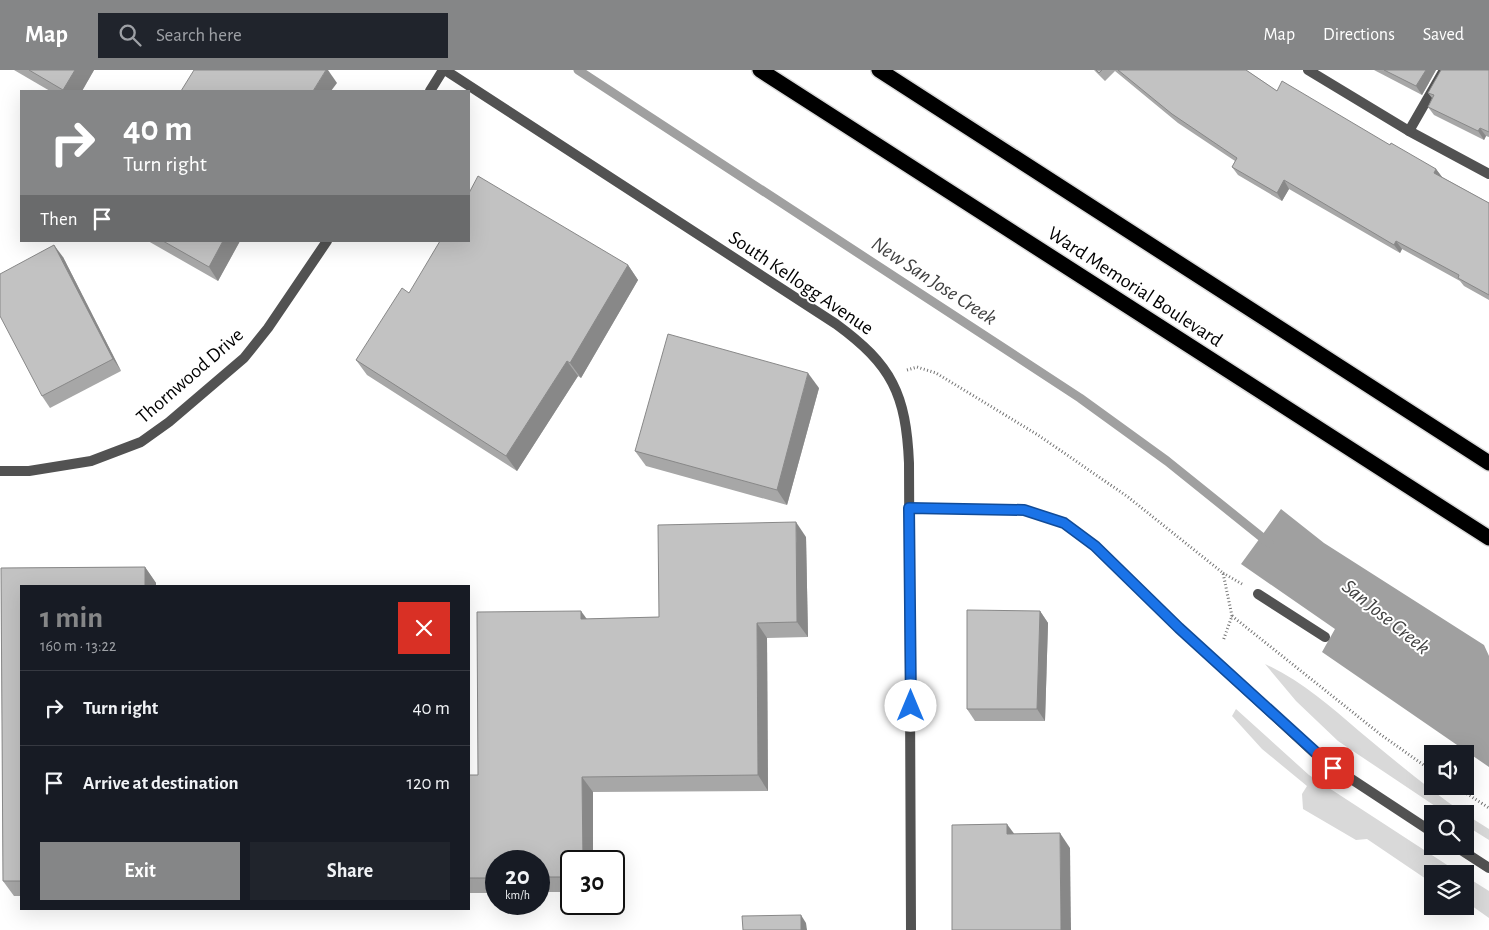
<!DOCTYPE html>
<html lang="en">
<head>
<meta charset="utf-8">
<style>
  :root { --surface:#171b24; --page:#20242c; --text:#f1f3f6; --muted:#9ea1a6; --line:#363941; --accent:#858687 }
  body { margin:0; font-family:"Alegreya Sans",sans-serif; background:var(--page); color:var(--text); height:100vh; display:flex; flex-direction:column; font-size:19px; white-space:nowrap }
  * { box-sizing:border-box; margin:0 }
  p { font-size:16px; color:var(--muted) }
  .icon { flex:none; width:28px; height:28px; fill:none; stroke:currentColor; stroke-width:2; stroke-linecap:round; stroke-linejoin:round }
  .map { position:relative; flex:1; overflow:hidden }
  .sheet { position:absolute; left:20px; top:515px; width:450px; height:325px; display:flex; flex-direction:column; background:var(--surface); border-radius:0px; box-shadow:0 5px 20px #0002 }
  .sheet>* { flex:none }
  .banner { position:absolute; left:20px; top:20px; width:450px; height:152px; border-radius:0px; box-shadow:0 5px 20px #0002; background:#858687; color:#fff; overflow:hidden }
  .tools { position:absolute; left:1424px; top:675px; display:grid; gap:10px }
  .tools a { display:grid; place-items:center; width:50px; height:50px; border-radius:0px; background:var(--surface); box-shadow:0 5px 20px #0002; font-size:25px }
  .speed { position:absolute; left:485px; top:780px; display:flex; gap:10px; font-size:25px; font-weight:700; text-align:center }
  .speed>* { display:grid; place-content:center; width:65px; height:65px; border-radius:50%; background:var(--surface); box-shadow:0 5px 20px #0002; line-height:1 }
  .speed small { font-size:12px; font-weight:400 }
  .speed .limit { border:2px solid #111; border-radius:8px; background:#fff; color:#111 }
  .pin { position:absolute; display:grid; place-items:center; width:42px; height:42px; color:#fff; margin:-21px; border-radius:10px; box-shadow:0 2px 8px #0006 }
  .me { position:absolute; width:55px; margin:-28px; rotate:0deg; stroke-linejoin:round; filter:drop-shadow(0 0 4px #0008) }
  .turn { display:flex; align-items:center; gap:18px; height:105px; padding:0 20px; font-size:22px }
  .turn .icon { width:65px; height:65px; stroke-width:2.5 }
  .turn b { display:block; font-size:35px; line-height:42px }
  .then { display:flex; align-items:center; height:48px; padding:0 20px; background:#0003; gap:10px; font-size:19px }
  .round { display:grid; place-items:center; flex:none; width:52px; height:52px; border-radius:0px; background:var(--page) }
  .overview { display:flex; align-items:center; justify-content:space-between; height:85px; padding:0 20px }
  h1 { font-size:30px; font-weight:700; line-height:38px; color:var(--accent) }
  .button { display:flex; gap:10px; margin-top:auto; padding:10px 20px }
  .button a { flex:1; height:58px; border-radius:0px; background:var(--accent); color:#fff; font-size:20px; font-weight:700; line-height:58px; text-align:center }
  .button a+a { background:var(--page); color:var(--text) }
  ul { padding:0; list-style:none }
  li { display:flex; align-items:center; gap:15px; height:75px; padding:0 20px; border-top:1px solid var(--line) }
  li div { flex:1 }
  li b { display:block; font-size:19px }
  li em { font-style:normal }
  header { display:flex; align-items:center; gap:30px; box-sizing:border-box; height:70px; padding:0 25px; background:var(--accent); color:#fff }
  header strong { font-size:24px }
  nav { display:flex; gap:28px; margin-inline-start:auto; font-size:18px }
  .search { width:350px; height:45px; background:var(--page); display:flex; align-items:center; gap:12px; box-sizing:border-box; padding:0 18px; border-radius:0px; color:var(--muted); font-size:19px }
  .map>svg:first-child { display:block }
</style>
</head>
<body>
<header>
<strong>Map</strong>
<div class="search"><svg class="icon" aria-label="search" viewBox="0 0 24 24"><circle cx="10" cy="10" r="6"/><path d="M15 15l6 6"/></svg>Search here</div>
<nav><a>Map</a><a>Directions</a><a>Saved</a></nav>
</header>
<div class="map">
<svg width="1489" height="860" viewBox="0 0 1489 860">
  <rect width="100%" height="100%" fill="#fff"/>
  <!-- green -->
  <g fill="#d9d9d9">
    <path d="M1265 594C1300 610 1330 636 1359 661 1393 689 1428 719 1465 744H1447L1338 671 1296 631Z"/>
    <path d="M1236 639 1309 705 1461 804H1432V813L1367 769 1356 770 1303 739 1302 724 1307 716 1262 679 1232 646Z"/>
    <path d="M1465 744 1489 759V770L1465 755Z"/>
    <path d="M1465 806 1489 821V848L1465 831Z"/>
  </g>
  <!-- water -->
  <path fill="#a0a0a0" d="M1281 439 1324 473 1484 575 1489 586V697L1322 582 1335 559 1241 494Z"/>
  <g fill="none" stroke-linecap="round" stroke-linejoin="round">
    <!-- stream -->
    <path stroke="#a0a0a0" stroke-width="9" d="M578 0 1080 328 1167 391 1269 473"/>
    <defs>
      <g id="motorway">
        <path d="M760 0 1489 468"/>
        <path d="M879 0 1489 393"/>
      </g>
    </defs>
    <!-- motorway casing -->
    <use href="#motorway" stroke="#dbdbdb" stroke-width="18"/>
    <!-- path -->
    <g stroke="#747474" stroke-width="3" stroke-dasharray="1 2.5" stroke-linecap="butt">
      <path d="M907 300 917 297 936 303 1038 365 1128 427 1223 503 1232 546 1223 571"/>
      <path d="M1223 503 1242 514"/>
      <path d="M1232 546 1380 664 1432 701"/>
      <path d="M1455 716 1489 738"/>
    </g>
    <!-- service -->
    <g stroke="#525252" stroke-width="10">
      <path d="M909 438 1024 440 1064 453 1095 476 1179 558 1321 689 1432 762"/>
      <path d="M1258 524 1325 567"/>
      <path d="M1455 776 1489 798"/>
    </g>
    <!-- minor -->
    <g stroke="#525252" stroke-width="10">
      <path d="M445 0 836 254C892 295 906 324 909 393L911 860"/>
      <path d="M1308 0 1409 61 1489 104"/>
      <path d="M430 21 443 0"/>
      <path d="M1409 61 1444 0"/>
      <path d="M0 401H29L91 391 141 372 169 352 244 288 268 258 327 171"/>
    </g>
    <!-- motorway -->
    <use href="#motorway" stroke="#000" stroke-width="15"/>
  </g>
  <!-- wall -->
  <g fill="#a7a7a7">
    <path d="M14 0H94L82 21H50Z"/>
    <path d="M1094 0H1246L1277 21 1390 75 1436 99 1442 107 1489 133V230L1464 216 1460 211 1402 179 1400 183 1289 119 1282 131 1238 105 1232 97 1235 91 1178 53 1115 1 1105 11Z"/>
    <path d="M1374 0H1436L1422 25Z"/>
    <path d="M1489 0V67L1486 66 1484 70 1434 45 1428 37 1432 28 1428 23Z"/>
    <path d="M148 171H240L218 211Z"/>
    <path d="M63 187 121 301 50 338 42 326Z"/>
    <path d="M628 195 638 210 581 308 578 306 517 401 367 305 356 290 409 223Z"/>
    <path d="M819 318 787 435 646 396 635 381Z"/>
    <path d="M806 467 808 567 767 568 768 721 593 722V791H571V822H539V791H496V823H469V705H478L586 549 659 547Z"/>
    <path d="M145 497 156 513V516H21V826H14L3 811 1 498Z"/>
    <path d="M1040 541 1048 553 1045 651H975L967 639Z"/>
  </g>
  <!-- shaded-wall -->
  <g fill="#888">
    <path d="M75 0H94L82 21H64L63 20Z"/>
    <path d="M326 0H328L337 13 331 21H313Z"/>
    <path d="M1426 0H1436L1422 25 1416 16Z"/>
    <path d="M1480 58 1486 66 1484 70 1478 61Z"/>
    <path d="M1436 99 1442 107 1440 111 1434 103Z"/>
    <path d="M1284 110 1289 119 1282 131 1277 123Z"/>
    <path d="M223 171H240L218 211 209 197Z"/>
    <path d="M1396 171 1402 179 1400 183 1394 175Z"/>
    <path d="M54 175 63 187 121 301 113 289Z"/>
    <path d="M628 195 638 210 581 308 570 293Z"/>
    <path d="M567 291 578 306 517 401 506 386Z"/>
    <path d="M808 303 819 318 787 435 777 420Z"/>
    <path d="M796 452 806 467 808 567 797 552Z"/>
    <path d="M145 497 156 513V516H145Z"/>
    <path d="M581 541 592 556 581 549Z"/>
    <path d="M1040 541 1048 553 1045 651 1037 639Z"/>
    <path d="M757 553 767 568 768 721 758 705Z"/>
    <path d="M582 707 593 722V791H583Z"/>
    <path d="M1007 754 1018 769 1007 764Z"/>
    <path d="M1060 763 1070 778 1071 860H1061Z"/>
    <path d="M801 845 806 853 807 860H801Z"/>
  </g>
  <!-- building -->
  <g fill="#c2c2c2" stroke="#888">
    <path d="M29 0H75L63 20Z"/>
    <path d="M194 0H326L313 21H181Z"/>
    <path d="M1096 0H1102L1099 3Z"/>
    <path d="M1118 0H1246L1277 21 1282 11 1390 75 1391 73 1436 99 1434 103 1489 133V225L1458 208 1459 205 1396 171 1394 175 1284 110 1277 123 1232 97 1237 88 1172 44Z"/>
    <path d="M1384 0H1426L1416 16Z"/>
    <path d="M1441 0H1489V62L1480 58 1478 61 1428 37 1434 25 1428 23Z"/>
    <path d="M478 106 628 195 570 293 567 291 506 386 356 290 402 218 409 223 440 171H469V123Z"/>
    <path d="M163 171H223L209 197Z"/>
    <path d="M54 175 113 289 42 326 0 246V204Z"/>
    <path d="M668 264 808 303 777 420 635 381Z"/>
    <path d="M796 452 797 552 757 553 758 705 582 707 583 791H571V807H539V791H496V808H469V705H478L477 542 581 541V549L659 547 658 455Z"/>
    <path d="M145 497V516H21V811H3L1 498Z"/>
    <path d="M967 540 1040 541 1037 639H967Z"/>
    <path d="M1007 754V764L1060 763 1061 860H952V755Z"/>
    <path d="M801 845V860H743L742 846Z"/>
  </g>
  <g fill="none" stroke-linecap="round" stroke-linejoin="round">
    <defs>
      <path id="route" d="M911 636 909 438 1024 440 1064 453 1095 476 1179 558 1333 698"/>
    </defs>
    <!-- route casing -->
    <use href="#route" stroke="#114b97" stroke-width="12"/>
    <!-- route -->
    <use href="#route" stroke="#1a73e8" stroke-width="9"/>
  </g>
  <g text-anchor="middle" dominant-baseline="central" stroke-width="4" stroke-linejoin="round" paint-order="stroke">
    <!-- street labels -->
    <g font-size="20" fill="#000" stroke="#fff">
      <text transform="translate(801 213) rotate(34)">South Kellogg Avenue</text>
      <text transform="translate(1135 217) rotate(33)">Ward Memorial Boulevard</text>
      <text transform="translate(190 306) rotate(-41)">Thornwood Drive</text>
    </g>
    <!-- water labels -->
    <g font-size="21" font-style="italic" fill="#414141" stroke="#fff">
      <text transform="translate(934 211) rotate(33)">New San Jose Creek</text>
      <text transform="translate(1386 547) rotate(39)">San Jose Creek</text>
    </g>
  </g>
</svg>
<div class="tools">
<a><svg class="icon" aria-label="sound" viewBox="0 0 24 24"><path d="M4 9h4l5-4v14l-5-4H4zM17 9q2 3 0 6"/></svg></a>
<a><svg class="icon" aria-label="search" viewBox="0 0 24 24"><circle cx="10" cy="10" r="6"/><path d="M15 15l6 6"/></svg></a>
<a><svg class="icon" aria-label="layers" viewBox="0 0 24 24"><path d="M12 4l9 5-9 5-9-5zM3 14l9 5 9-5"/></svg></a>
</div>
<div class="speed"><div>20<small>km/h</small></div><div class="limit">30</div></div>
<div class="pin" style="left:1333px;top:698px;background:#d93025"><svg class="icon" aria-label="arrive" viewBox="0 0 24 24"><path d="M6 21V4h12l-3 4 3 4H6"/></svg></div>
<svg class="me" style="left:911px;top:636px" viewBox="-20 -20 40 40"><circle r="19" fill="#fff"/><path d="M0-13L10 11 0 6-10 11z" fill="#1a73e8"/></svg>
<div class="banner">
<div class="turn"><svg class="icon" aria-label="right" viewBox="0 0 24 24"><path d="M7 20v-9h11M14 6l5 5-5 5"/></svg><div><b>40 m</b>Turn right</div></div>
<div class="then">Then<svg class="icon" aria-label="arrive" viewBox="0 0 24 24"><path d="M6 21V4h12l-3 4 3 4H6"/></svg></div>
</div>
<section class="sheet">
<div class="overview"><div><h1>1 min</h1><p>160 m · 13:22</p></div><a class="round" style="background:#d93025;color:#fff"><svg class="icon" aria-label="close" viewBox="0 0 24 24"><path d="M6 6l12 12M18 6L6 18"/></svg></a></div>
<ul>
<li><svg class="icon" aria-label="right" viewBox="0 0 24 24"><path d="M7 20v-9h11M14 6l5 5-5 5"/></svg><div><b>Turn right</b></div><em>40 m</em></li>
<li><svg class="icon" aria-label="arrive" viewBox="0 0 24 24"><path d="M6 21V4h12l-3 4 3 4H6"/></svg><div><b>Arrive at destination</b></div><em>120 m</em></li>
</ul>
<div class="button"><a>Exit</a><a>Share</a></div>
</section>
</div>
</body>
</html>
